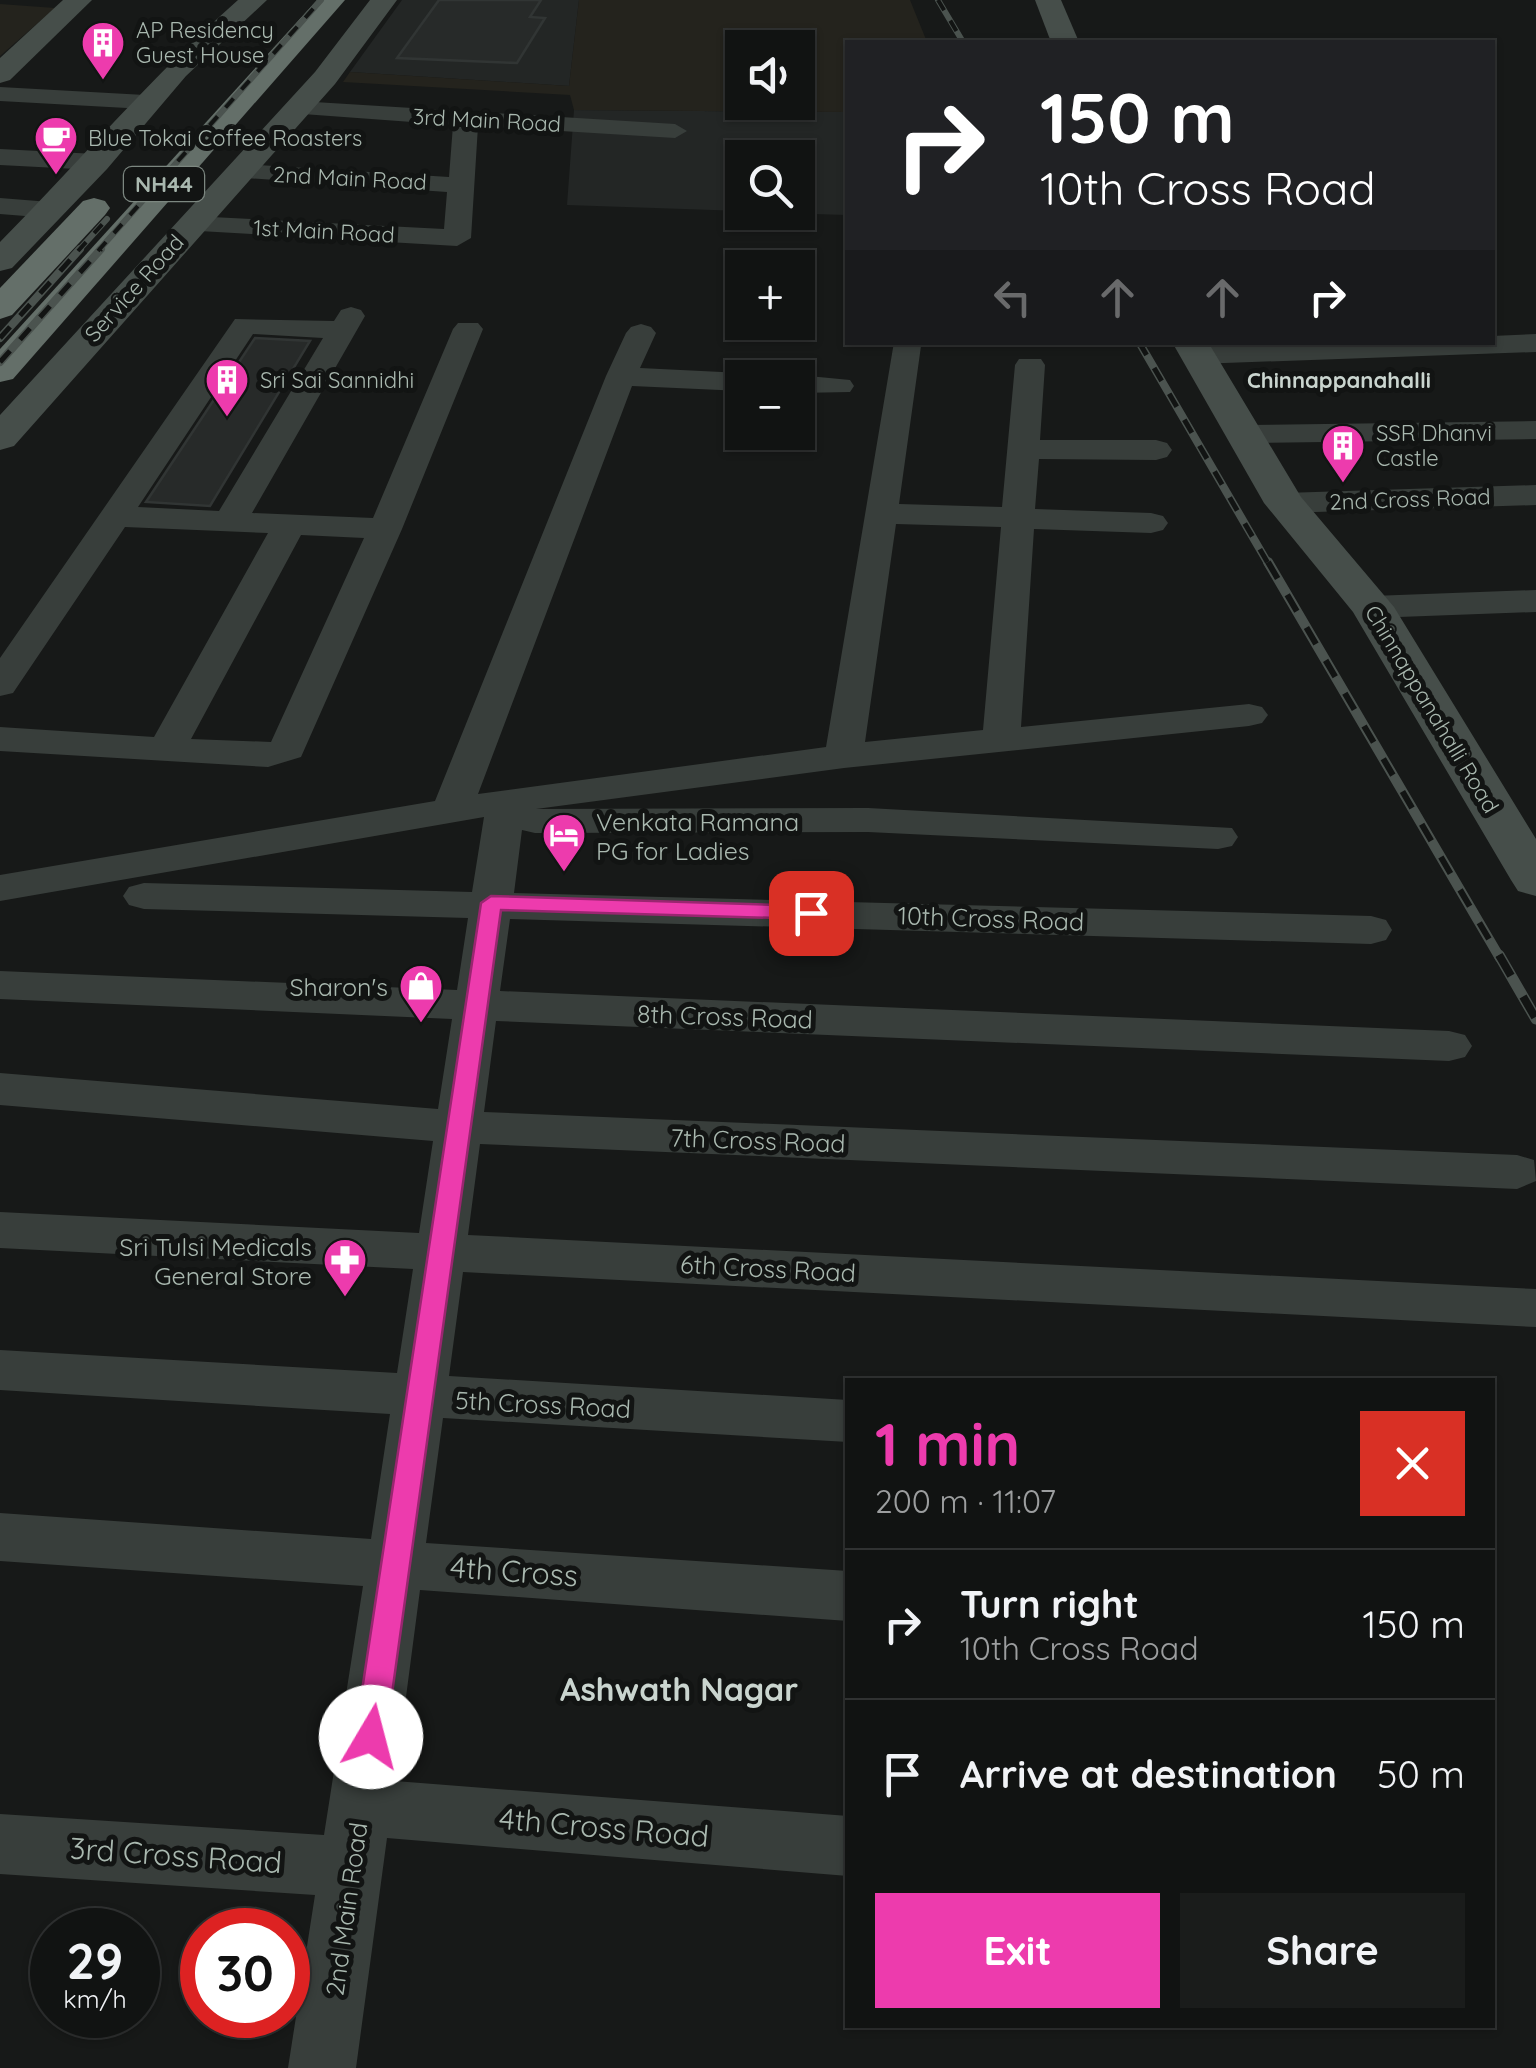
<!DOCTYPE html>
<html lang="en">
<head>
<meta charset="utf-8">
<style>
  :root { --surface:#111312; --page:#1a1c1b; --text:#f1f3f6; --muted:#9c9e9f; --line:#303232; --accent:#ed3bad }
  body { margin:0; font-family:Quicksand,sans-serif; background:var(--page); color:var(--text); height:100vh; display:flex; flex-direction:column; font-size:38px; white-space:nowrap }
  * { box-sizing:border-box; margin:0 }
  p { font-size:32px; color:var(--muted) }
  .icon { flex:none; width:55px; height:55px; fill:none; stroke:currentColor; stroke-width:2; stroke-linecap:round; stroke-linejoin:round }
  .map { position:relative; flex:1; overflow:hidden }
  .panel { position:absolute; left:845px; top:1378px; width:650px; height:650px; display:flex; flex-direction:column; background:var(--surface); border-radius:0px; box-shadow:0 2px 8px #0004,0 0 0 2px var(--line) }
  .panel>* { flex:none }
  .banner { position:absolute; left:845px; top:40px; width:650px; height:305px; border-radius:0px; box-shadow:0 2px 8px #0004,0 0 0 2px var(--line); background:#202124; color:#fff; overflow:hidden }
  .buttons { position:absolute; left:725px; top:30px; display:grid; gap:20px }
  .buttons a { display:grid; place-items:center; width:90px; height:90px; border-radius:0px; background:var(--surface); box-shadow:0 2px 8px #0004,0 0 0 2px var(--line); font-size:50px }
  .speed { position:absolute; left:30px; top:1908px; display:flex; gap:20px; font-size:50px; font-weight:700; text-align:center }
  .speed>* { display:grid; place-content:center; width:130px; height:130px; border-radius:50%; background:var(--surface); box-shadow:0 2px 8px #0004,0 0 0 2px var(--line); line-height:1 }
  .speed small { font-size:25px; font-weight:400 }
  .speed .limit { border:15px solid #d22; background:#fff; color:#111 }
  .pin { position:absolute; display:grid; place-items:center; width:85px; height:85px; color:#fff; margin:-42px; border-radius:20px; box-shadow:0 5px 15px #0006 }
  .me { position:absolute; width:110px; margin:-55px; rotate:8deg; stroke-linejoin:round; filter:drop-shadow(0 0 8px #0008) }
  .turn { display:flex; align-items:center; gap:35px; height:210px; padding:0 30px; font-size:45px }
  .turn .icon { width:130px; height:130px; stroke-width:2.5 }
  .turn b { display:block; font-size:70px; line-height:85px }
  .lanes { display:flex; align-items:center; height:95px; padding:0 30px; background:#0003; justify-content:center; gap:50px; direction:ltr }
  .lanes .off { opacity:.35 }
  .round { display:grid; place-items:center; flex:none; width:105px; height:105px; border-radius:0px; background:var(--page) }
  .overview { display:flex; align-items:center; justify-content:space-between; height:170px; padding:0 30px }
  h1 { font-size:60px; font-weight:700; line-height:75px; color:var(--accent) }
  .primary-button { display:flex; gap:20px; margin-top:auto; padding:20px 30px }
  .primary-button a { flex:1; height:115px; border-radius:0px; background:var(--accent); color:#fff; font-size:40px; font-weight:700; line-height:115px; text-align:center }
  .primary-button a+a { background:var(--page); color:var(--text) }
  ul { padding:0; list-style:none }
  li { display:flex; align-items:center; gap:30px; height:150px; padding:0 30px; border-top:2px solid var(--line) }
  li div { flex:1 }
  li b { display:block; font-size:38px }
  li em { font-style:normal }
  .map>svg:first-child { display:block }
</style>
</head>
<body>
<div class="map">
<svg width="1536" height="2068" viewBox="0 0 1536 2068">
  <rect width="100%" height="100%" fill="#171918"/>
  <!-- built -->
  <g fill="#232625">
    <path d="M402 0H579L569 86 350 72Z"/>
    <path d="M574 110 847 112V215L779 213 798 212V158H742V211L567 205Z"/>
  </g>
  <!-- green -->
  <g fill="#24231d" fill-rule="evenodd">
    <path d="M579 0H910L927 42H848L847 112 574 110 570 95 343 82 350 72 569 86ZM742 48H798V102H742Z"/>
    <path d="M0 4 55 8 0 56Z"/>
  </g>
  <!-- building -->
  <g fill="#272a29" stroke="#313534" stroke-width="2.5">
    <path d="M439 0H541L530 17 545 18 517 63 397 58Z"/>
    <path d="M255 338 310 341 210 506 146 502Z"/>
  </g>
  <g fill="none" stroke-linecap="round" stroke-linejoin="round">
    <!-- street -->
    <g fill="#383e3b" fill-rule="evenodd">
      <path d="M0 87 145 95 157 102 145 109 0 101Z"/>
      <path d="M298 101 675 124 687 131 675 138 478 126 471 238 457 246 182 230 179 224 192 216 444 229 447 192 232 177 228 172 232 167 241 164 449 177 453 125 289 113 286 108 289 103Z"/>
      <path d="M0 149 96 154 109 162 96 170 0 165Z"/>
      <path d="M0 198 50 202 63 210 50 218 0 214Z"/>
      <path d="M351 307 361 310 365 316 252 513 373 518 453 329 458 323H478L483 329 402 529 301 757 268 767 0 751V727L154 737 268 533 125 527 13 693 0 696V658L235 319 334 321 341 310ZM253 334 323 338 219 511 138 507ZM301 535 364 538 271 742 191 739Z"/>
      <path d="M641 324 651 327 656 333 640 368 742 373 754 378H742V391L632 386 478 794 826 747 894 342H918L921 346 899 504 1002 507 1015 365 1019 359H1041L1045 365 1040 440H1156L1167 443 1172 450 1167 457 1156 460 1039 459 1035 509 1151 513 1163 516 1168 523 1163 530 1151 533 1034 529 1021 727 1249 704 1262 707 1268 715 1262 723 1249 726 844 768 536 809 868 808 1232 828 1238 837 1232 846 1218 849 868 832 535 833 522 830 514 893 1371 916 1386 920 1392 930 1386 940 1371 944 510 919 500 991 1449 1031 1465 1035 1472 1046 1465 1057 1449 1061 496 1021 484 1112 1517 1155 1534 1160 1536 1181 1517 1189 480 1144 468 1235 1536 1289V1327L463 1272 449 1376 848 1400V1442L443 1418 426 1543 848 1571V1621L420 1590 395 1781 848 1816V1876L387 1838 356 2068H288L315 1895 0 1874V1814L324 1835 363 1586 0 1561V1513L371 1539 390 1414 0 1390V1350L397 1373 413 1269 0 1248V1212L419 1233 433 1141 0 1105V1073L438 1109 452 1019 0 999V971L457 990 468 918 144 909 129 905 123 896 129 887 144 883 472 892 484 817 0 901V875L435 801 606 376 626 333 631 327ZM896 524 1001 527 983 730 865 742Z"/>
      <path d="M1536 334V352L1197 364 1186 361 1182 355 1186 349 1197 346 1492 342V336Z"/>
      <path d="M798 375 850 380 854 386 850 392 798 393V378H787Z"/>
      <path d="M1536 421V439L1247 443 1236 441 1231 434 1236 427 1247 425Z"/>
      <path d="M1536 485V505L1284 513 1272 510 1267 503 1272 496 1284 493Z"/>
      <path d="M1536 590V612L1372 618 1359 615 1354 607 1359 599 1372 596Z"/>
    </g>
    <!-- secondary -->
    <g fill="#464e4a" fill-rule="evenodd">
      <path d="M63 0H92L10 80 0 83V58Z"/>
      <path d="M238 0H267L186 76 107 169 12 268 0 271V242C80 161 153 75 238 0Z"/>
      <path d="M370 0H397L335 84 14 446 0 450V415L315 72Z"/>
      <path d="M1035 0H1061L1079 42H1051Z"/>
      <path d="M1172 342H1208L1301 497 1394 607 1536 839V896L1518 891 1511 880 1353 612 1264 503Z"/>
    </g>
    <!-- highway -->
    <g fill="#646f69" fill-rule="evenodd">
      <path d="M317 0H345L13 379 0 382V349Z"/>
      <path d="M94 198 105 201 110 208 105 215 12 315 0 319V288L83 201Z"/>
    </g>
    <defs>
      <g id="rail-far3">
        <path d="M938 0 963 42"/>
        <path d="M78 251 107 219"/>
        <path d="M98 251 321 0"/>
      </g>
      <g id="rail-far2">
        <path d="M0 338 80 249"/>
        <path d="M1139 342 1269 565"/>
        <path d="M0 362 101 249"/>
      </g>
      <path id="rail-far1" d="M1268 562 1500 958"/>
      <path id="rail" d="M1499 955 1536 1019"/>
    </defs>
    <!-- rail-far3 casing -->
    <use href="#rail-far3" stroke="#4b534f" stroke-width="6"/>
    <!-- rail-far2 casing -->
    <use href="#rail-far2" stroke="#4b534f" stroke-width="8"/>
    <!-- rail-far1 casing -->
    <use href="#rail-far1" stroke="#4b534f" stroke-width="10"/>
    <!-- rail casing -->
    <use href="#rail" stroke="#4b534f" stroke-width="11"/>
    <!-- rail-far3 -->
    <use href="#rail-far3" stroke="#121413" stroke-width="4" stroke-dasharray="12" stroke-linecap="butt"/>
    <!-- rail-far2 -->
    <use href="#rail-far2" stroke="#121413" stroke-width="5" stroke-dasharray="15" stroke-linecap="butt"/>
    <!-- rail-far1 -->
    <use href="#rail-far1" stroke="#121413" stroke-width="6" stroke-dasharray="19" stroke-linecap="butt"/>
    <!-- rail -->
    <use href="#rail" stroke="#121413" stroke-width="8" stroke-dasharray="24" stroke-linecap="butt"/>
  </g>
  <!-- route -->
  <path fill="#ed3bad" stroke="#9a2670" stroke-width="2.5" d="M491 896 811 906 822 913 811 919 501 910 386 1737 382 1747 371 1751 360 1747 355 1737 481 903Z"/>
  <!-- icons -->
  <defs>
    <symbol id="building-pin" viewBox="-11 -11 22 30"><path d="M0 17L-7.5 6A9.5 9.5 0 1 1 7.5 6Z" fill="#ed3bad" stroke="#121413"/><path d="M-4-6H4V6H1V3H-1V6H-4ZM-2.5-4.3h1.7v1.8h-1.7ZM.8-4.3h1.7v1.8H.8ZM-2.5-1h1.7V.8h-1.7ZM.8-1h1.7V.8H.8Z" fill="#fff"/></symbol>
    <symbol id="cafe-pin" viewBox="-11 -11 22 30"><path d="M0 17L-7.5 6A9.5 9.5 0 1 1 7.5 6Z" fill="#ed3bad" stroke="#121413"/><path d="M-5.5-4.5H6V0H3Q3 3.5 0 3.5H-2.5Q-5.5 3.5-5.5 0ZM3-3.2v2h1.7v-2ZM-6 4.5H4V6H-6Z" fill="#fff"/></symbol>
    <symbol id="hotel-pin" viewBox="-11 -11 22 30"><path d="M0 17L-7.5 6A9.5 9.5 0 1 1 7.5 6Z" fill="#ed3bad" stroke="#121413"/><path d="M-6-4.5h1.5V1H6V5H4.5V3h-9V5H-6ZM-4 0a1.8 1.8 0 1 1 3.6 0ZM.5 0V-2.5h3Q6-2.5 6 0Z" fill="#fff"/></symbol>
    <symbol id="shop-pin" viewBox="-11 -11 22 30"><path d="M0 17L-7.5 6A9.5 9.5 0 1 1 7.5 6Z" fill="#ed3bad" stroke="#121413"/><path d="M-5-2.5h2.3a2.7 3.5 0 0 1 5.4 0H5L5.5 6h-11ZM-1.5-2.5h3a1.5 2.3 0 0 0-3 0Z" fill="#fff"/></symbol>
    <symbol id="pharmacy-pin" viewBox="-11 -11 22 30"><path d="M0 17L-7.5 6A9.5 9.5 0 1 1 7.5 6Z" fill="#ed3bad" stroke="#121413"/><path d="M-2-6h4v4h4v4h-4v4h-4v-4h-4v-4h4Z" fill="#fff"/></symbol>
  </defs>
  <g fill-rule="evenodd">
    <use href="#building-pin" x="78" y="18" width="50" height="68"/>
    <use href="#cafe-pin" x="31" y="113" width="50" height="68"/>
    <use href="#building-pin" x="202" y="355" width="50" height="68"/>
    <use href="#building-pin" x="1318" y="421" width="50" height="68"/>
    <use href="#hotel-pin" x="539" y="810" width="50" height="68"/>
    <use href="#shop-pin" x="396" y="961" width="50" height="68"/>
    <use href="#pharmacy-pin" x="320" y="1235" width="50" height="68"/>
  </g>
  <g text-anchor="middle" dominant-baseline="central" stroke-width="10" stroke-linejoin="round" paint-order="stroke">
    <!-- far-poi labels -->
    <g font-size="22" fill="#a9b8af" stroke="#121413" text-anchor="start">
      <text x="136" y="30">AP Residency<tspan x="136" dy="25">Guest House</tspan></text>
      <text x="88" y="138">Blue Tokai Coffee Roasters</text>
      <text x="260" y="380">Sri Sai Sannidhi</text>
      <text x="1376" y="433">SSR Dhanvi<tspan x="1376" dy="25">Castle</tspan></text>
    </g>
    <!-- far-street labels -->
    <g font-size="22" fill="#a9b8af" stroke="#121413">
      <text transform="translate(487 120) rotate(3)">3rd Main Road</text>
      <text transform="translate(350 178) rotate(3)">2nd Main Road</text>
      <text transform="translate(324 231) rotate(3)">1st Main Road</text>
      <text transform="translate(134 288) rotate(-48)">Service Road</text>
      <text transform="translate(1410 499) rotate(-2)">2nd Cross Road</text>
      <text transform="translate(1432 709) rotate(59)">Chinnappanahalli Road</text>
    </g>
    <!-- shield labels -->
    <rect fill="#121413" stroke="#7c8780" stroke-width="2.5" x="124" y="167" width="80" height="34" rx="8"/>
    <g font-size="22" font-weight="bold" fill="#a9b8af">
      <text x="164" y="184">NH44</text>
    </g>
    <!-- far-neighbourhood labels -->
    <g font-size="22" font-weight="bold" fill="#cad5cf" stroke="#121413">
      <text x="1339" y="380">Chinnappanahalli</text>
    </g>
    <!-- poi labels -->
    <g font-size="25" fill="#a9b8af" stroke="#121413" text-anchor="end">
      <text x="596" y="821" text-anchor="start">Venkata Ramana<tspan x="596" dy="29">PG for Ladies</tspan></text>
      <text x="388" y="986">Sharon's</text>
      <text x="312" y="1246">Sri Tulsi Medicals<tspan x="312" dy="29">General Store</tspan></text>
    </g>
    <!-- street labels -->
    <g font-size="25" fill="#a9b8af" stroke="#121413">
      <text transform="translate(991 918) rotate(2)">10th Cross Road</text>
      <text transform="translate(725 1016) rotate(2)">8th Cross Road</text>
      <text transform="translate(758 1140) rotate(2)">7th Cross Road</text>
      <text transform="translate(768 1268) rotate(3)">6th Cross Road</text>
      <text transform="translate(543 1404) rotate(3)">5th Cross Road</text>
      <text transform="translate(346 1909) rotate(-82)">2nd Main Road</text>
    </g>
    <!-- near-street labels -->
    <g font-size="30" fill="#a9b8af" stroke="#121413">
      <text transform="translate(514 1571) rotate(4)">4th Cross</text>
      <text transform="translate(604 1827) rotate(5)">4th Cross Road</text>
      <text transform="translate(176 1855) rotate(4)">3rd Cross Road</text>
    </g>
    <!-- near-neighbourhood labels -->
    <g font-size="32" font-weight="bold" fill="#cad5cf" stroke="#121413">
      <text x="679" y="1689">Ashwath Nagar</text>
    </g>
  </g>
</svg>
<div class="buttons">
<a><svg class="icon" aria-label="sound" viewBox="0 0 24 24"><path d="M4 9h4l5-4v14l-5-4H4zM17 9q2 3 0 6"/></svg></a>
<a><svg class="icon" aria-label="search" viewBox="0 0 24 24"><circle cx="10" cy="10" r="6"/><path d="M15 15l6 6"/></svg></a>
<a>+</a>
<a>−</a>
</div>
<div class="speed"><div>29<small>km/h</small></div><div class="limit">30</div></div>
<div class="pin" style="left:811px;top:913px;background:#d93025"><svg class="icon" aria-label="arrive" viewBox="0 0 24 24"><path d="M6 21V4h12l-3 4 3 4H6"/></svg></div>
<svg class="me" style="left:371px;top:1737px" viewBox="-20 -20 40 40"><circle r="19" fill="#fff"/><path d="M0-13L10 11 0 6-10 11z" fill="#ed3bad"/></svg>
<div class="banner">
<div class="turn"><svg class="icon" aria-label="right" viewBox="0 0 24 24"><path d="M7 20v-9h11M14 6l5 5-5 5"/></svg><div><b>150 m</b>10th Cross Road</div></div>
<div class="lanes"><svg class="icon off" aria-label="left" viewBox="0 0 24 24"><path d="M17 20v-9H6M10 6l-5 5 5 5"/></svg><svg class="icon off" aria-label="ahead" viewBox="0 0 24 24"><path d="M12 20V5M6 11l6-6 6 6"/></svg><svg class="icon off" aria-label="ahead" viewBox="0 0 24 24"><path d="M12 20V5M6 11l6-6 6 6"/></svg><svg class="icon" aria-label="right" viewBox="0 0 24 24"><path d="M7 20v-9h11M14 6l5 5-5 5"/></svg></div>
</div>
<section class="panel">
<div class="overview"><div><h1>1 min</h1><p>200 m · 11:07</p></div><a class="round" style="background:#d93025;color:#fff"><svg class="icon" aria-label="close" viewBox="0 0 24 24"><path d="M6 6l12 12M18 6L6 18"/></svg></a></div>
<ul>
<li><svg class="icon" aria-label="right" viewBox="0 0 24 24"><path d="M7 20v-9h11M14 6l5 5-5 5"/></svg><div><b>Turn right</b><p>10th Cross Road</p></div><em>150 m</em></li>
<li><svg class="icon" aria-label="arrive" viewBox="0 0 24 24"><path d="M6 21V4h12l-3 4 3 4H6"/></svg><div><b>Arrive at destination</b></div><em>50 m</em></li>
</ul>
<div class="primary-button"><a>Exit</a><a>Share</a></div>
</section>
</div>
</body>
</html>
